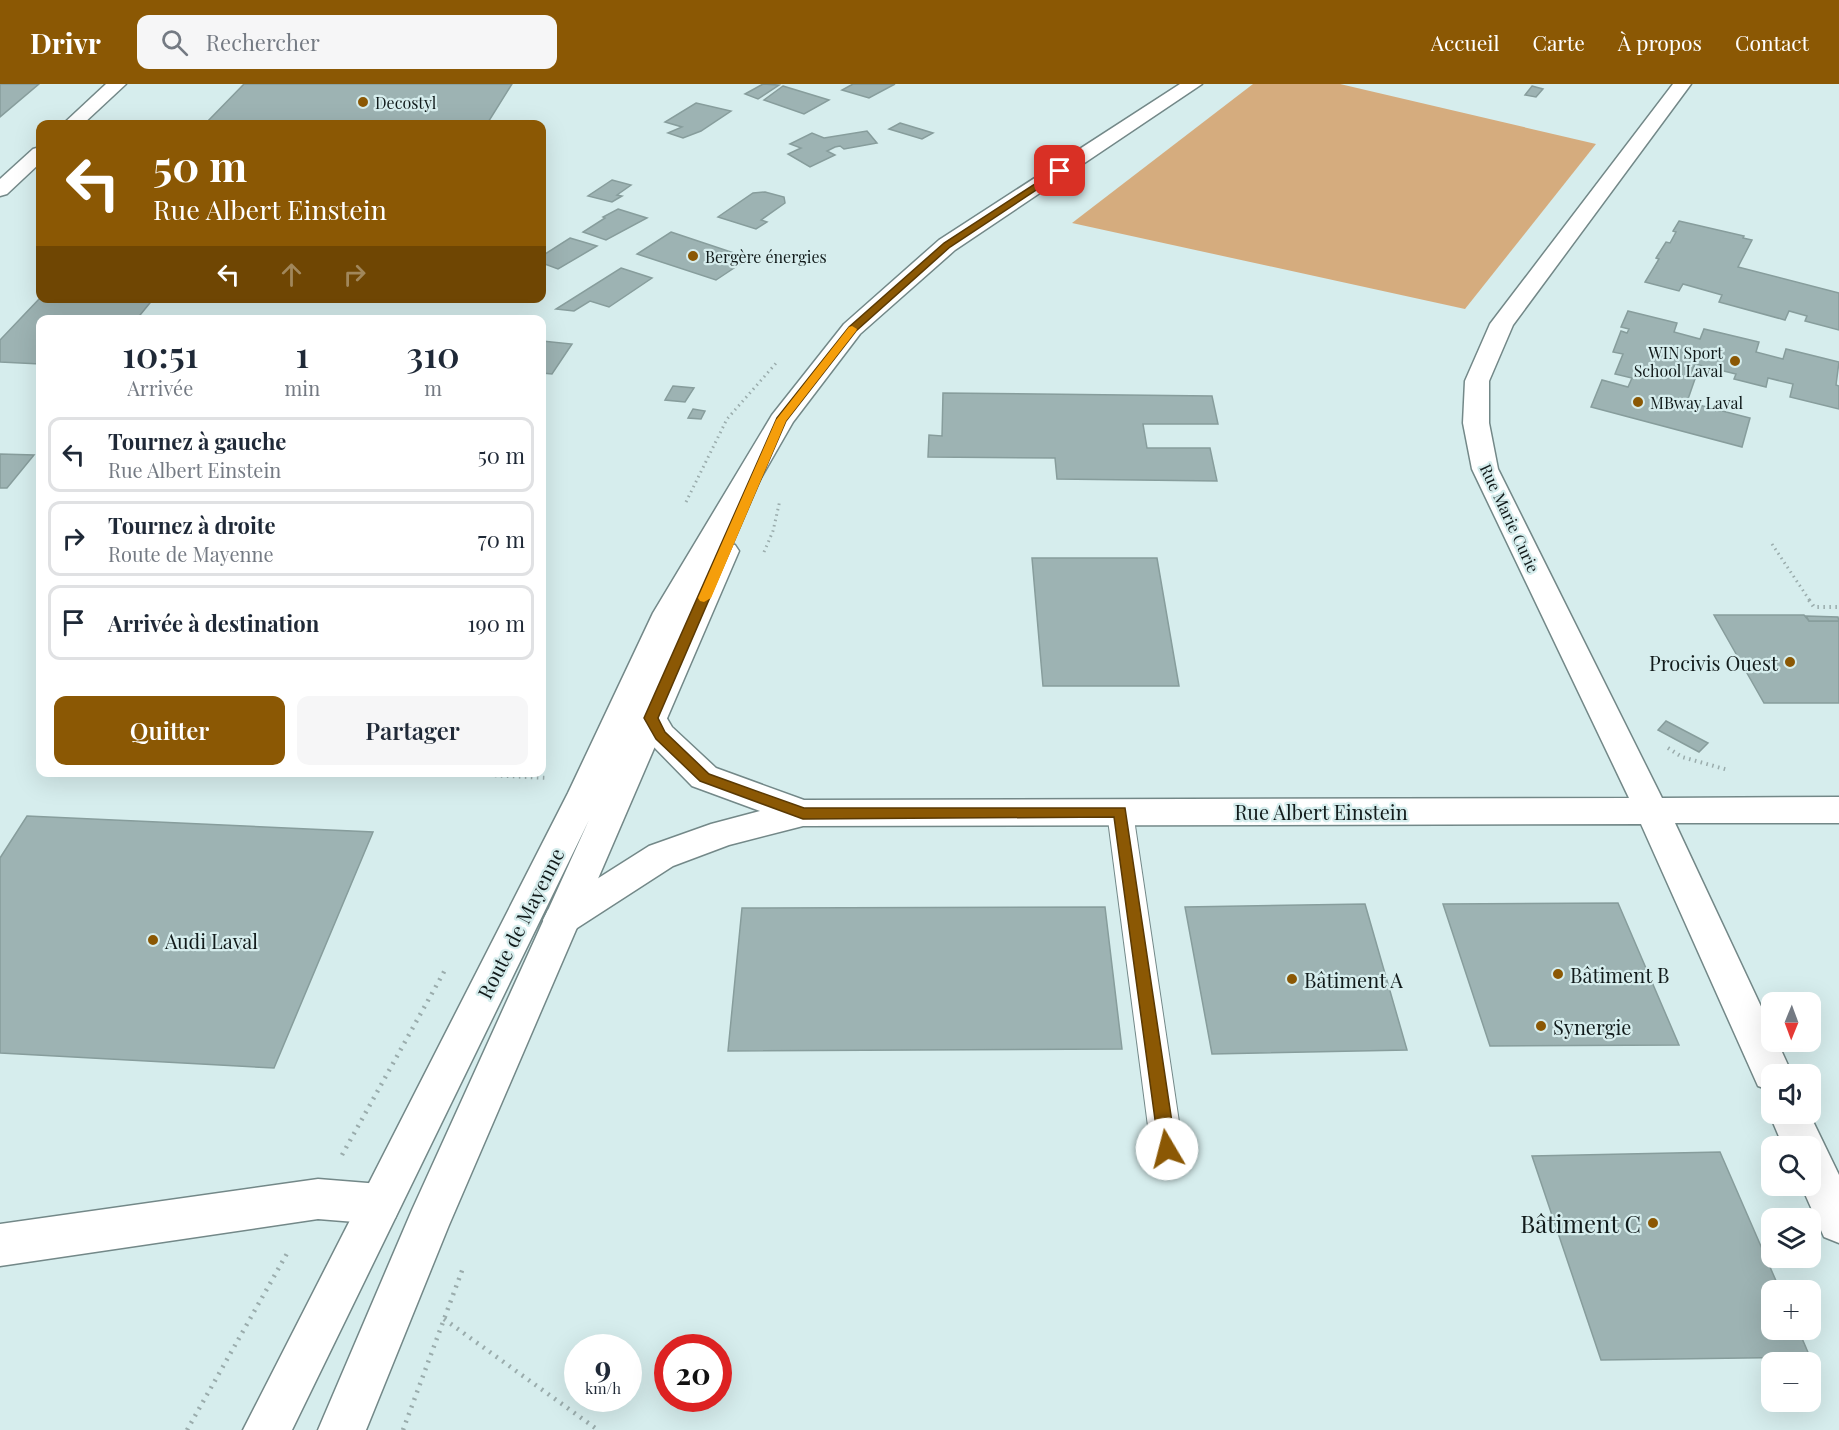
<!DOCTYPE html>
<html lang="fr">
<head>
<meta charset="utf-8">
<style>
  :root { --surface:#fff; --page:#f6f6f7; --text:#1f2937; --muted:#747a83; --line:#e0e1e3; --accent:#8b5804 }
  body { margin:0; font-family:"Playfair Display",serif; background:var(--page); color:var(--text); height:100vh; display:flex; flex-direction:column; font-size:22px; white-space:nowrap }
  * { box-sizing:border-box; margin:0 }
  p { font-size:20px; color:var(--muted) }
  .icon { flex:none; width:33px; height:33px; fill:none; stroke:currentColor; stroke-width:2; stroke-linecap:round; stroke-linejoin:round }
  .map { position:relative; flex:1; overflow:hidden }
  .drawer { position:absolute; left:36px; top:231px; width:510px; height:462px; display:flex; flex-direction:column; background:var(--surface); border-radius:12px; box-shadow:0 6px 24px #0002 }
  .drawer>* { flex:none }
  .banner { position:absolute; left:36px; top:36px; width:510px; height:183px; border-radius:12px; box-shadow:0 6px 24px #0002; background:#8b5804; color:#fff; overflow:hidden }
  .needle { width:39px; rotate:181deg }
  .tools { position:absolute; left:1761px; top:908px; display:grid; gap:12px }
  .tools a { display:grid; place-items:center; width:60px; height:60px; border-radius:12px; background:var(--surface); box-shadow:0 6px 24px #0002; font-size:30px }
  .speed { position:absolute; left:564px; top:1250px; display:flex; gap:12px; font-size:30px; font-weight:700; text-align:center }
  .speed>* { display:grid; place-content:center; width:78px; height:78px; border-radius:50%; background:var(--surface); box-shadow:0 6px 24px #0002; line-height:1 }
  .speed small { font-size:15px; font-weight:400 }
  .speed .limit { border:9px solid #d22; background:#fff; color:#111 }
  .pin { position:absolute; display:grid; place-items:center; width:51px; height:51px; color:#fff; margin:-26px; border-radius:12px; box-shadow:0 3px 9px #0006 }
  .me { position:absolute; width:66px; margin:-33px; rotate:352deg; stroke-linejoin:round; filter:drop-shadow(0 0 4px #0008) }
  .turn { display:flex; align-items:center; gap:21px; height:126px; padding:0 18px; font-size:27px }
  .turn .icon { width:78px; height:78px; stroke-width:2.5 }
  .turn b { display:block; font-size:42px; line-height:51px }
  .lanes { display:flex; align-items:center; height:57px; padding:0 18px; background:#0003; justify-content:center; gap:30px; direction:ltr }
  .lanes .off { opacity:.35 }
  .eta { display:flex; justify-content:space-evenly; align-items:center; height:102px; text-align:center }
  .eta b { font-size:36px; font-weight:600; line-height:42px }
  .action { display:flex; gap:12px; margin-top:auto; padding:12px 18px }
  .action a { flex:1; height:69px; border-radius:12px; background:var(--accent); color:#fff; font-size:24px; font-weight:600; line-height:69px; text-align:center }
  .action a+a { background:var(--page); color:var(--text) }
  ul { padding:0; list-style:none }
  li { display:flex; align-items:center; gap:18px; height:75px; margin:0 12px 9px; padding:0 6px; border:3px solid var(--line); border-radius:12px }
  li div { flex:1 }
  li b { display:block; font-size:22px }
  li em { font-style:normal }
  header { display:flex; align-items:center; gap:36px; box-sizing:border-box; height:84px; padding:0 30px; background:var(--accent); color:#fff }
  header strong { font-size:28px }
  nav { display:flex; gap:33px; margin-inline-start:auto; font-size:21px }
  .search { width:420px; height:54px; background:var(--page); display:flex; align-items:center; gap:15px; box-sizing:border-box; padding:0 21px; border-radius:12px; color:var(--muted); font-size:22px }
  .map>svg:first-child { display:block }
</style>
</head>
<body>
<header>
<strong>Drivr</strong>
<div class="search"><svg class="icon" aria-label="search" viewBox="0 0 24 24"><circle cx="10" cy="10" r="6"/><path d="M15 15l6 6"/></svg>Rechercher</div>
<nav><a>Accueil</a><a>Carte</a><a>À propos</a><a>Contact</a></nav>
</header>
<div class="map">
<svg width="1839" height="1346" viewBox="0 0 1839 1346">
  <rect width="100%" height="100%" fill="#d6eded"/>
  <!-- green -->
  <path fill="#d5ac7e" d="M1253 0H1340L1596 60 1465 225 1072 139Z"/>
  <!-- building -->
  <g fill="#9db3b3" stroke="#879d9c" stroke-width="1.5">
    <path d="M0 0H39L0 33Z"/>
    <path d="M244 0H512L487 40H433L435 39 395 37 392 40H205Z"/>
    <path d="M763 0 779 1 758 15 745 10Z"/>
    <path d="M853 0H895L869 14 842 6Z"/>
    <path d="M783 2 829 16 804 30 764 16Z"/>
    <path d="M1532 2 1543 5 1536 13 1525 11Z"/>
    <path d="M696 19 731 27 701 47 683 54 668 49 682 43 665 38Z"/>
    <path d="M900 39 933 49 922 55 889 45Z"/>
    <path d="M867 47 877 59 844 65 840 62 835 63 827 67 835 71 810 83 788 70 801 64 790 60 812 49 824 54Z"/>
    <path d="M612 96 631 101 617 111 622 112 612 118 588 112Z"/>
    <path d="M765 108 784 113 785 119 761 136 767 138 756 145 718 133 753 109Z"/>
    <path d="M618 125 647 134 606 156 583 148 605 134 603 133Z"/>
    <path d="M1679 137 1744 152 1743 154 1752 156 1738 183 1839 209V246L1805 237 1807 232 1789 227 1785 236 1719 218 1722 211 1683 200 1679 207 1645 198 1659 175 1656 174 1666 158 1670 159 1676 148 1673 147Z"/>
    <path d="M671 148 749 174 716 196 637 170Z"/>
    <path d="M570 154 597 162 558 185 542 179V172Z"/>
    <path d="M621 184 652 194 609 223 590 217 574 227 556 225Z"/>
    <path d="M40 214H154L136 236H40V280L0 278V256Z"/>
    <path d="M1628 227 1677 239 1674 248 1700 255 1704 245 1759 258 1756 268 1783 275 1786 265 1839 278 1836 301 1839 302V325L1790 313 1793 300 1768 294 1766 303 1734 295 1736 290 1695 280 1691 290 1696 292 1687 318 1750 334 1742 363 1591 323 1602 296 1628 303 1632 294 1615 290 1623 270 1613 268 1621 247 1627 249 1629 245 1621 243Z"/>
    <path d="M542 257 572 260 552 290 542 289Z"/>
    <path d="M673 302 694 304 685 318 665 316Z"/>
    <path d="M943 309 1212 312 1218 340H1143L1147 364H1210L1217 397 1057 395 1055 374 928 373 929 351 942 352Z"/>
    <path d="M693 325 705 327 701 335 688 334Z"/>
    <path d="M0 370 34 371 7 404H0Z"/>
    <path d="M1032 474H1157L1179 602H1043Z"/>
    <path d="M1714 531H1804L1809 537H1839V619H1764Z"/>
    <path d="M1806 532 1838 533 1839 537H1809Z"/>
    <path d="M1666 637 1708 659 1699 668 1658 646Z"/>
    <path d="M27 732 373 748 274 984 0 969V774Z"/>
    <path d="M1618 819 1679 961 1490 962 1443 820Z"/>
    <path d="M1365 820 1407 966 1212 970 1185 823Z"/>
    <path d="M1105 823 1122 965 728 967 742 824Z"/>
    <path d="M1720 1068 1780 1206H1772V1245H1798L1810 1273 1601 1276 1532 1072Z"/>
  </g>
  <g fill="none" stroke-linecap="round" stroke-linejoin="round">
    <defs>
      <path id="lane" d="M1120 718 1129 721 1133 728 1183 1065 1178 1075 1167 1080 1156 1075 1151 1065 1107 728 1111 721Z"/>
      <g id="street">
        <path d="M106 0H126L83 40H63Z"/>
        <path d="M1673 0H1691L1513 241 1489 297V339L1498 385 1662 714 1839 713V739H1675L1772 946V957H1777L1792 990H1772V1007L1758 1002 1641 740 803 742 729 761 673 782 574 846 561 851 548 846 543 836 548 826 649 762 711 740 760 727 692 702 650 659 635 634 640 626 651 623 662 626 672 643 716 684 804 716 1629 714 1472 385 1463 339 1465 297 1490 240Z"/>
        <path d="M40 63V79L7 110 0 112V95L33 65Z"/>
        <path d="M1772 1023V1029H1809L1839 1091V1159L1824 1153 1801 1101H1810V1062H1783L1769 1029Z"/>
        <path d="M318 1095 380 1100 395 1106 401 1120 395 1134 380 1140 318 1135 0 1182V1140Z"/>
      </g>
      <path id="secondary" d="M1180 0H1202L955 166 860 250 793 338 724 458 735 461 739 467 449 1141 366 1346H318L412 1126 589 736 292 1346H243L568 709 653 529 772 331 844 240 939 156Z"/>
    </defs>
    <!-- lane casing -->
    <use href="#lane" stroke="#738888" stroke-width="2"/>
    <!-- street casing -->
    <use href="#street" stroke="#738888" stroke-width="3"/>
    <!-- secondary casing -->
    <use href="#secondary" stroke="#738888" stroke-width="3"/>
    <!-- path-far2 -->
    <g stroke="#9aacac" stroke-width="3" stroke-dasharray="1.5 4" stroke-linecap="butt">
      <path d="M686 418 727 335 778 277"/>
      <path d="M1772 460 1810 517"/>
      <path d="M764 468 773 447 780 416"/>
    </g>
    <!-- path-far1 -->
    <g stroke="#9aacac" stroke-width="4" stroke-dasharray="1.5 4.5" stroke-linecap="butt">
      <path d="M1809 516 1814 523H1839"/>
      <path d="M1668 664 1682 673 1728 686"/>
      <path d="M429 688 547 694"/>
    </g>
    <!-- path -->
    <g stroke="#9aacac" stroke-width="4.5" stroke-dasharray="2 6" stroke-linecap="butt">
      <path d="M342 1071 445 886"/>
      <path d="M444 1235 598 1346"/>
      <path d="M187 1346 289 1166"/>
      <path d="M403 1346 463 1184"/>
    </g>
    <!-- lane -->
    <use href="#lane" fill="#fff" fill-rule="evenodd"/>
    <!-- street -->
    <use href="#street" fill="#fff" fill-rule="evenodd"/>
    <!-- secondary -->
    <use href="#secondary" fill="#fff" fill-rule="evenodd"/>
  </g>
  <!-- route -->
  <path fill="#8b5804" stroke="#5a3903" stroke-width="1.5" d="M1058 85 1065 87 950 163 856 247 786 337 658 634 665 648 709 690 804 724H1125L1176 1065 1173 1070 1167 1073 1161 1070 1159 1065 1114 733 803 735 700 697 656 655 644 634 777 334 849 243 944 159Z"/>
  <!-- slow -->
  <path fill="#f59e0b" d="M852 242 857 245 856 247 786 337 711 514 704 518 700 517 698 514 776 336 849 243Z"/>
  <!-- markers -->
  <g fill="#8b5804" stroke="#d6eded" stroke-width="2">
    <circle cx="363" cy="18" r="6"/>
    <circle cx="693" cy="172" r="6"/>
    <circle cx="1735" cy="277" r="6"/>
    <circle cx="1638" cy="318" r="6"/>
    <circle cx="1790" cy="578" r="6"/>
    <circle cx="153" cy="856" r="6"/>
    <circle cx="1558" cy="890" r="6"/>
    <circle cx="1292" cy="895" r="6"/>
    <circle cx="1541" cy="942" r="6"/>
    <circle cx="1653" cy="1139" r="6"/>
  </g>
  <g text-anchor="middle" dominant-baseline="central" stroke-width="4.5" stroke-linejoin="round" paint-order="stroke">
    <!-- far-poi labels -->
    <g font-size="16" fill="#111a1a" stroke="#d6eded" text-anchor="start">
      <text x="375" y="18">Decostyl</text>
      <text x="705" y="172">Bergère énergies</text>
      <text x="1723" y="268" text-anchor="end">WIN Sport<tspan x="1723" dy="18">School Laval</tspan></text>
      <text x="1650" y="318">MBway Laval</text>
    </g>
    <!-- far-street labels -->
    <g font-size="16" fill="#111a1a" stroke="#d6eded">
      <text transform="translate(1510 434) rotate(65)">Rue Marie Curie</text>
    </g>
    <!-- poi labels -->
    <g font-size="20" fill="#111a1a" stroke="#d6eded" text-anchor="start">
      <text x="1778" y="578" text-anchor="end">Procivis Ouest</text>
      <text x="165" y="856">Audi Laval</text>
      <text x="1570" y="890">Bâtiment B</text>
      <text x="1304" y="895">Bâtiment A</text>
      <text x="1553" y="942">Synergie</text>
    </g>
    <!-- street labels -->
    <g font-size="20" fill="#111a1a" stroke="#d6eded">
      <text x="1321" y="727">Rue Albert Einstein</text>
      <text transform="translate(520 839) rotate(-63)">Route de Mayenne</text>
    </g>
    <!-- near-poi labels -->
    <g font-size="24" fill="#111a1a" stroke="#d6eded" text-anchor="end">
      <text x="1641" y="1139">Bâtiment C</text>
    </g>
  </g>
</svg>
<div class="tools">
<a><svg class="needle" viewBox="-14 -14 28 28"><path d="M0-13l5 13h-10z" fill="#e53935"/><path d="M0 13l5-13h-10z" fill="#747a83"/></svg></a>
<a><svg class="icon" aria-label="sound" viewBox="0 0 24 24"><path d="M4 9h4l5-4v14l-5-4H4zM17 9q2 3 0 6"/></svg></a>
<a><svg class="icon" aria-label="search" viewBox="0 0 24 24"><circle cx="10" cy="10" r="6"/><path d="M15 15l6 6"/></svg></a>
<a><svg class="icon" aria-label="layers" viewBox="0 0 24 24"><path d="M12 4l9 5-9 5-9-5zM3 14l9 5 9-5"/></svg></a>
<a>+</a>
<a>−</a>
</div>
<div class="speed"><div>9<small>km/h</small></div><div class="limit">20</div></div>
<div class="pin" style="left:1060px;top:87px;background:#d93025"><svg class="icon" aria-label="arrive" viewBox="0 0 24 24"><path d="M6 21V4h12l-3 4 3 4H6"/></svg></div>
<svg class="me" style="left:1167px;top:1065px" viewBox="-20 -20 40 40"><circle r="19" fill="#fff"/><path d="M0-13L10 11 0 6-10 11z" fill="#8b5804"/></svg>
<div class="banner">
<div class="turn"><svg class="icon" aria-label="left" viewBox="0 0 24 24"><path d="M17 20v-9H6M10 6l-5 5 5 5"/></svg><div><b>50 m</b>Rue Albert Einstein</div></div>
<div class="lanes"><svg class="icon" aria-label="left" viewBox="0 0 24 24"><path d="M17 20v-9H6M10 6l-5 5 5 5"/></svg><svg class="icon off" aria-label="ahead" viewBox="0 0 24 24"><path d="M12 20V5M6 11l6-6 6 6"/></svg><svg class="icon off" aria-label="right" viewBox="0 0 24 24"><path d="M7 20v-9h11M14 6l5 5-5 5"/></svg></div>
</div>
<section class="drawer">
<div class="eta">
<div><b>10:51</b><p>Arrivée</p></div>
<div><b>1</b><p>min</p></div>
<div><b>310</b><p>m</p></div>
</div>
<ul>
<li><svg class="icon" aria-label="left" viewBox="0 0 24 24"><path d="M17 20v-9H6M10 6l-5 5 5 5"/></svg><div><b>Tournez à gauche</b><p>Rue Albert Einstein</p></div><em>50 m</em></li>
<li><svg class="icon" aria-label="right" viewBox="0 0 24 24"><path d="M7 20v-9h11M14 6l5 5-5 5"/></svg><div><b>Tournez à droite</b><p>Route de Mayenne</p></div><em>70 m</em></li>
<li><svg class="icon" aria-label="arrive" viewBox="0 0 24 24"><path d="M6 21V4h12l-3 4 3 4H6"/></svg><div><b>Arrivée à destination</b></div><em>190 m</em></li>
</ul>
<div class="action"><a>Quitter</a><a>Partager</a></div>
</section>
</div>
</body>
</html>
